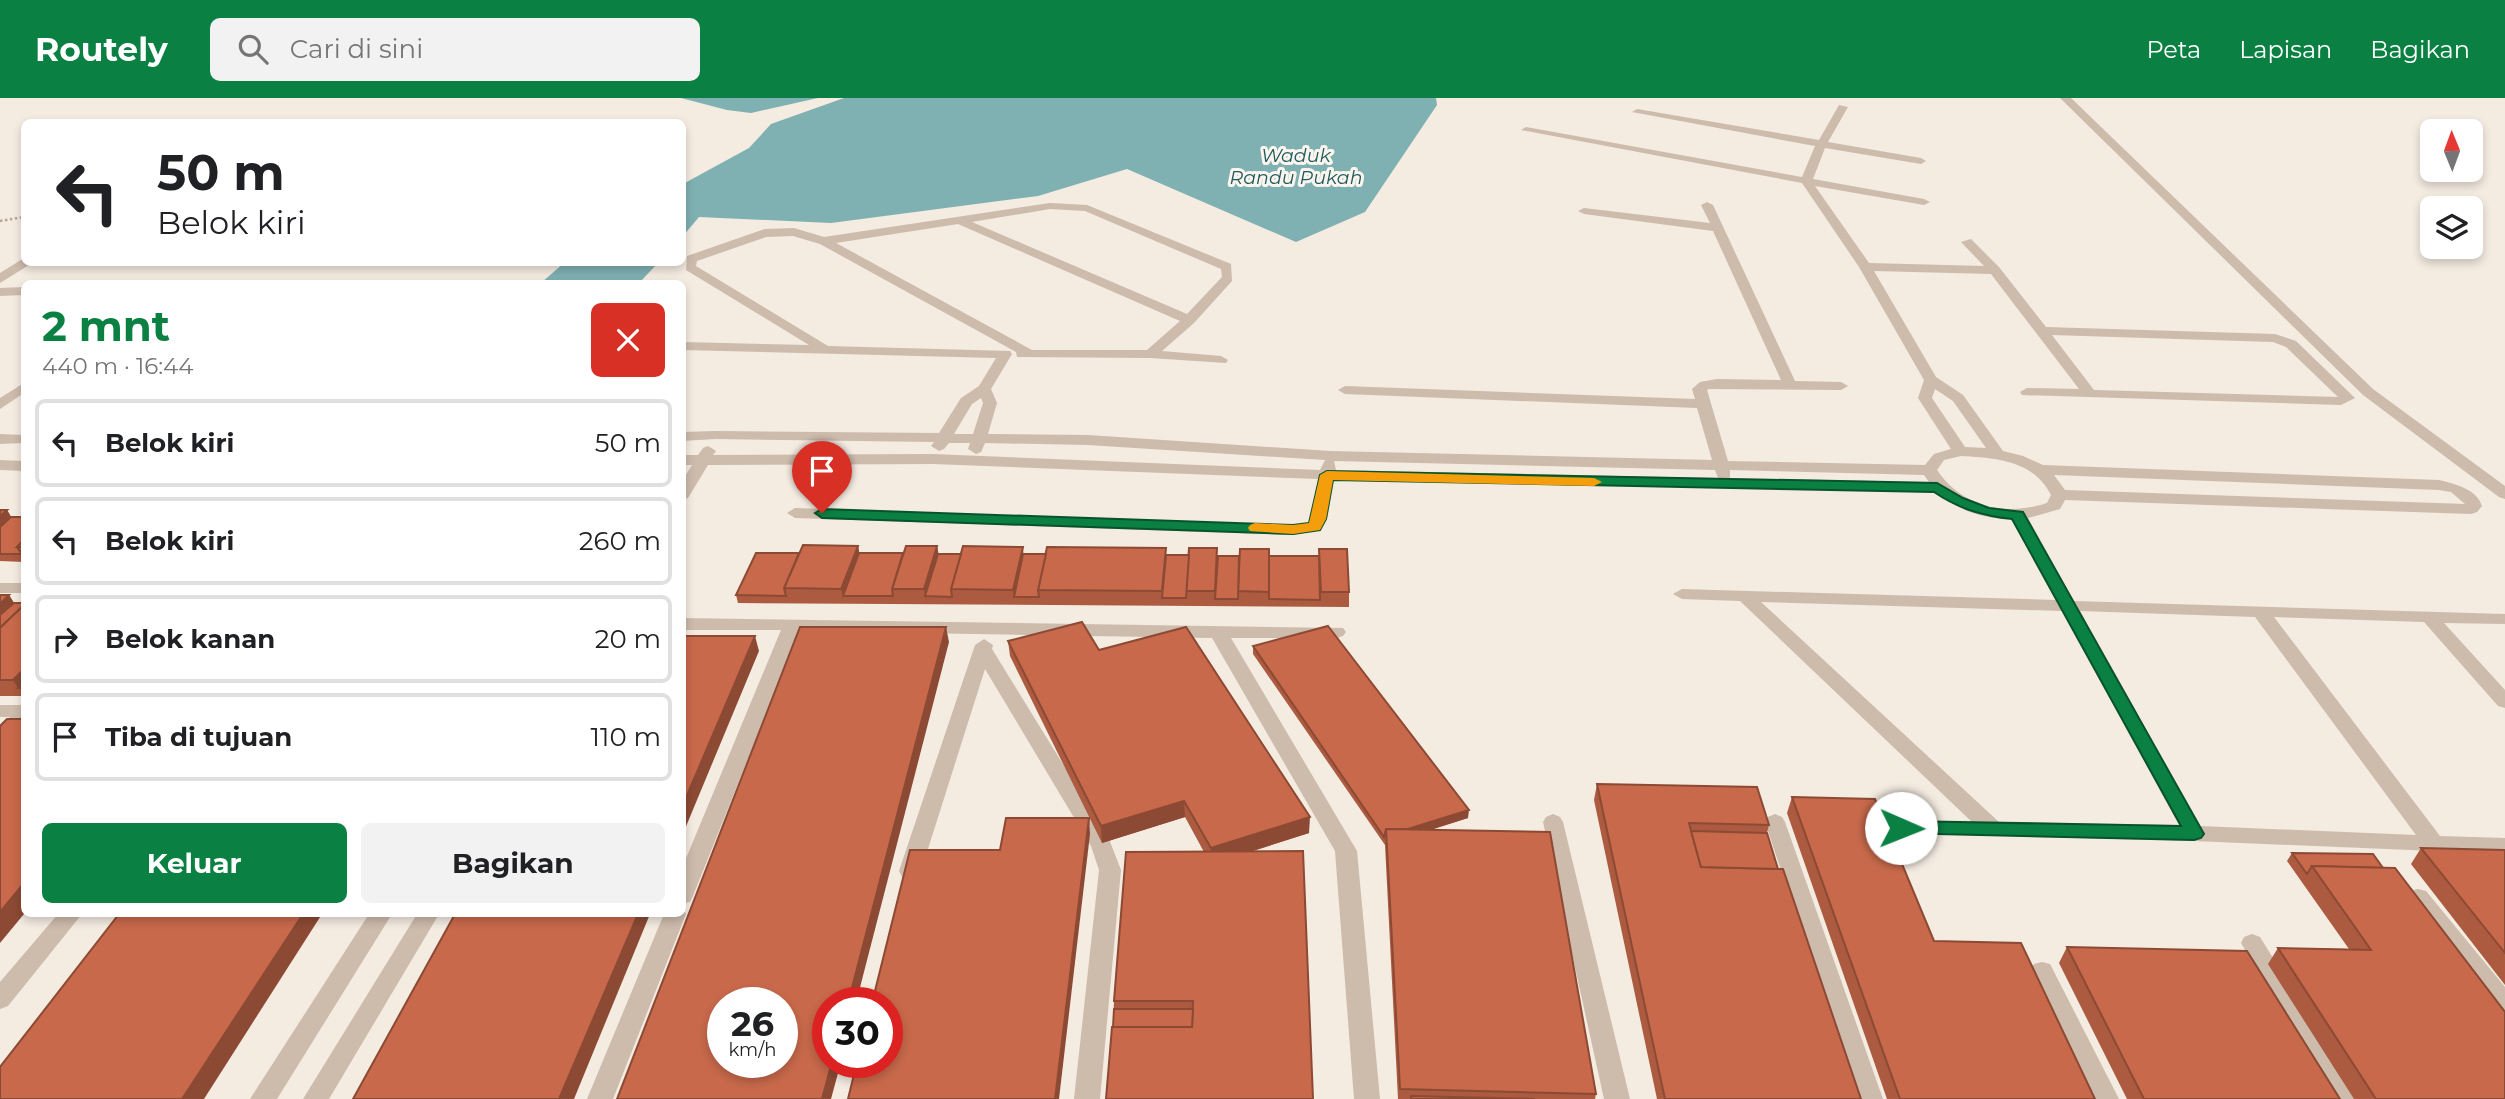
<!DOCTYPE html>
<html lang="id">
<head>
<meta charset="utf-8">
<style>
  :root { --surface:#fff; --page:#f2f2f2; --text:#202124; --muted:#757577; --line:#e0e0e0; --accent:#0b8043 }
  body { margin:0; font-family:Montserrat,sans-serif; background:var(--page); color:var(--text); height:100vh; display:flex; flex-direction:column; font-size:26px; white-space:nowrap }
  * { box-sizing:border-box; margin:0 }
  p { font-size:23px; color:var(--muted) }
  .icon { flex:none; width:38px; height:38px; fill:none; stroke:currentColor; stroke-width:2; stroke-linecap:round; stroke-linejoin:round }
  .map { position:relative; flex:1; overflow:hidden }
  .panel { position:absolute; left:21px; top:182px; width:665px; height:637px; display:flex; flex-direction:column; background:var(--surface); border-radius:10px; box-shadow:0 4px 10px #0003 }
  .panel>* { flex:none }
  .banner { position:absolute; left:21px; top:21px; width:665px; height:147px; border-radius:10px; box-shadow:0 4px 10px #0003; background:#fff; color:var(--text); overflow:hidden }
  .needle { width:46px; rotate:359deg }
  .fabs { position:absolute; left:2420px; top:21px; display:grid; gap:14px }
  .fabs a { display:grid; place-items:center; width:63px; height:63px; border-radius:10px; background:var(--surface); box-shadow:0 4px 10px #0003; font-size:35px }
  .speed { position:absolute; left:707px; top:889px; display:flex; gap:14px; font-size:35px; font-weight:700; text-align:center }
  .speed>* { display:grid; place-content:center; width:91px; height:91px; border-radius:50%; background:var(--surface); box-shadow:0 4px 10px #0003; line-height:1 }
  .speed small { font-size:18px; font-weight:400 }
  .speed .limit { border:10px solid #d22; background:#fff; color:#111 }
  .pin { position:absolute; display:grid; place-items:center; width:60px; height:60px; color:#fff; margin:-72px -30px; border-radius:50% 50% 50% 0; rotate:-45deg; box-shadow:0 0 7px #0007 }
  .pin .icon { rotate:45deg }
  .me { position:absolute; width:77px; margin:-38px; rotate:91deg; stroke-linejoin:round; filter:drop-shadow(0 0 5px #0008) }
  .turn { display:flex; align-items:center; gap:24px; height:147px; padding:0 21px; font-size:32px }
  .turn .icon { width:91px; height:91px; stroke-width:2.5 }
  .turn b { display:block; font-size:49px; line-height:60px }
  .round { display:grid; place-items:center; flex:none; width:74px; height:74px; border-radius:10px; background:var(--page) }
  .headline { display:flex; align-items:center; justify-content:space-between; height:119px; padding:0 21px }
  h1 { font-size:42px; font-weight:700; line-height:52px; color:var(--accent) }
  .cta { display:flex; gap:14px; margin-top:auto; padding:14px 21px }
  .cta a { flex:1; height:80px; border-radius:10px; background:var(--accent); color:#fff; font-size:28px; font-weight:700; line-height:80px; text-align:center }
  .cta a+a { background:var(--page); color:var(--text) }
  ul { padding:0; list-style:none }
  li { display:flex; align-items:center; gap:21px; height:88px; margin:0 14px 10px; padding:0 7px; border:4px solid var(--line); border-radius:10px }
  li div { flex:1 }
  li b { display:block; font-size:26px }
  li em { font-style:normal }
  header { display:flex; align-items:center; gap:42px; box-sizing:border-box; height:98px; padding:0 35px; background:var(--accent); color:#fff }
  header strong { font-size:33px }
  nav { display:flex; gap:38px; margin-inline-start:auto; font-size:24px }
  .search { width:490px; height:63px; background:var(--page); display:flex; align-items:center; gap:18px; box-sizing:border-box; padding:0 24px; border-radius:10px; color:var(--muted); font-size:26px }
  .map>svg:first-child { display:block }
</style>
</head>
<body>
<header>
<strong>Routely</strong>
<div class="search"><svg class="icon" aria-label="search" viewBox="0 0 24 24"><circle cx="10" cy="10" r="6"/><path d="M15 15l6 6"/></svg>Cari di sini</div>
<nav><a>Peta</a><a>Lapisan</a><a>Bagikan</a></nav>
</header>
<div class="map">
<svg width="2505" height="1001" viewBox="0 0 2505 1001">
  <rect width="100%" height="100%" fill="#f4ebe1"/>
  <!-- water -->
  <g fill="#7fb0b2">
    <path d="M681 0H818L751 15 727 12Z"/>
    <path d="M844 0H1436L1437 7 1365 114 1296 144 1127 71 1038 98 831 125 699 119 683 138V86L749 50 771 26Z"/>
    <path d="M565 164H658V165L639 185H541Z"/>
  </g>
  <g fill="none" stroke-linecap="round" stroke-linejoin="round">
    <!-- path -->
    <path stroke="#b9a596" stroke-width="2.5" stroke-dasharray="2.5 2.5" stroke-linecap="butt" d="M0 123 24 119"/>
    <!-- minor -->
    <g fill="#cdbbac" fill-rule="evenodd">
      <path d="M2060 0H2071L2373 291 2505 388V401L2499 399 2363 297Z"/>
      <path d="M1839 7 1848 9 1828 44 1921 60 1926 63 1921 66 1825 50 1813 81 1924 101 1930 104 1924 107 1815 88 1869 165 1984 168 1961 144 1971 141 1999 169 2046 229 2275 236 2296 243 2355 300 2341 307 2022 297 2020 294 2027 290 2079 291 1991 176 1874 173 1936 279 1963 297 2003 353 2023 358 2043 367 2439 382C2455 386 2477 391 2482 408L2477 414 2471 416 2065 402 2060 411 2028 420 2074 503 2505 516V526L2444 525 2505 592V610L2498 608 2424 524 2274 519 2440 738 2505 740V756L2194 743 1894 735 1890 730 1894 725 1901 722 1972 724 1740 503 1682 501 1673 496 1682 491 2056 502 2012 421C1984 421 1958 413 1937 394L1334 382 1327 421 1320 432 1293 437 795 420 787 415 795 410 1293 427 1308 425 1311 421 1318 381 933 366 708 367 688 400 682 402V383L692 367H682V357H698L703 350 708 348 716 353 713 357 933 356 1320 372 1325 362 1088 347 985 345 981 354 976 356 968 351 970 345H949L944 351 939 353 931 348 934 344 716 341 682 343V334L716 333 939 335 961 300 979 288 996 260 682 252V244L809 247 686 172 687 158 765 131 794 130 824 139 1050 105 1087 107 1231 166 1232 183 1194 225 1162 253 1221 258 1228 262 1226 265 1150 260 1017 259 1016 254 820 146 793 138 766 139 697 163 696 168 828 248 1010 253 1012 256 991 291 997 305 988 336 1088 337 1330 353 1712 362 1697 310 1345 296 1338 292 1345 288 1695 301 1692 291 1700 284 1717 281 1781 282 1713 133 1584 116 1578 113 1584 110 1710 125 1701 107 1707 104 1713 107 1795 283 1841 284 1848 288 1841 292 1709 291 1707 292 1728 363 1925 367 1934 356 1951 351 1918 300 1924 282 1859 169 1802 85 1521 32 1526 29 1802 79 1815 48 1632 14 1637 11 1819 42ZM1050 111 1085 113 1221 171 1222 179 1187 216 972 124ZM958 126 1180 223 1147 252H1032L836 145ZM2052 237 2273 244 2286 249 2338 299 2094 292ZM1935 291 1953 303 1986 350 1965 349 1932 300ZM981 300 983 305 973 336H954L972 306ZM1961 358C1996 360 2033 362 2051 397L2047 405C2006 419 1962 409 1937 372L1944 362ZM1334 363 1715 372 1718 380 1336 372ZM1730 372 1924 377 1929 384 1730 380ZM2054 377 2439 392 2451 394 2465 406 2065 392ZM1761 504 2062 513 2179 727 1999 724ZM2080 513 2255 519 2416 737 2200 728Z"/>
      <path d="M24 160V164H31L29 167 0 185V175Z"/>
      <path d="M24 189V197L0 198V190Z"/>
      <path d="M24 285V295L0 311V300Z"/>
      <path d="M0 336 24 337V345L0 346Z"/>
      <path d="M0 362 24 363V373L0 372Z"/>
      <rect x="0" y="485" width="24" height="10"/>
      <path d="M682 520 1343 530 1346 534 1343 538 1337 540H1231L1357 753 1380 1001H1354L1335 753 1212 540 799 533 693 798 690 804 682 806V770L781 532H682Z"/>
      <path d="M984 541 993 547 992 551 1109 741 1121 772 1100 1001H1074L1099 772 1091 748 985 571 921 773 918 779 910 781 902 779 899 773 975 547Z"/>
      <path d="M0 607H24V628L7 646 0 648V629L10 619H0Z"/>
      <path d="M1553 716 1560 719 1563 724 1630 1001H1604L1543 724 1546 719Z"/>
      <path d="M1775 716 1782 719 1785 724 1883 1001H1857L1765 724 1768 719Z"/>
      <path d="M2418 791 2426 793 2505 889V916L2497 913 2410 805 2407 799 2410 793Z"/>
      <path d="M682 810 686 816 613 1001H587L664 816H682Z"/>
      <path d="M58 816H82L8 908 0 911V884Z"/>
      <path d="M369 816H392L277 1001H250Z"/>
      <path d="M417 816H439L329 1001H303Z"/>
      <path d="M2252 836 2260 839 2360 1001H2334L2241 845 2244 839Z"/>
      <path d="M2042 864 2050 866 2119 1001H2093L2030 873 2034 866Z"/>
    </g>
  </g>
  <!-- wall -->
  <g fill="#ac5a40">
    <path d="M0 412H7L11 419H24V464L0 463Z"/>
    <path d="M858 448 859 455H903L937 448 938 456H961L1023 449V456H1046L1166 450V457L1269 458 1349 494V509L738 505 736 497 799 455Z"/>
    <path d="M0 497H9L14 505H24V598H0Z"/>
    <path d="M1008 543 1099 552 1309 735 1250 754 1313 1001 1113 929 1114 903 1204 754 1185 719 1102 745 1010 558Z"/>
    <path d="M1253 548 1468 720 1432 731 1596 996 1595 1001H1398L1385 747 1253 556Z"/>
    <path d="M1597 686 1769 727 1767 735 1778 771 1861 1001H1657L1594 702Z"/>
    <path d="M1792 699 1934 843 2095 1001H1887L1787 715Z"/>
    <path d="M2421 750 2505 752V887L2411 766Z"/>
    <path d="M2292 755 2373 756 2505 1001H2354L2268 866 2278 850 2349 851 2287 763Z"/>
    <path d="M2067 849 2340 1001H2127L2059 865Z"/>
  </g>
  <!-- shaded-wall -->
  <g fill="#8c4a34">
    <path d="M7 412 16 427 0 440V418Z"/>
    <path d="M858 448 861 463 843 498 845 506 841 491Z"/>
    <path d="M937 448 940 463 925 498 927 506 924 491Z"/>
    <path d="M1023 449 1024 464 1014 499 1013 492Z"/>
    <path d="M9 497 19 513 0 530V506Z"/>
    <path d="M946 529 949 544 856 905H848Z"/>
    <path d="M755 538 759 553 682 738V709Z"/>
    <path d="M24 571V590H18L23 598 13 582Z"/>
    <path d="M1184 703 1185 719 1102 745 1101 728Z"/>
    <path d="M1469 712 1468 720 1387 746 1386 738Z"/>
    <path d="M1310 719 1309 735 1211 766V750Z"/>
    <path d="M1089 720 1090 736 1059 1001H1055Z"/>
    <path d="M24 785V816L0 845V814Z"/>
    <path d="M303 816H322L204 1001H182Z"/>
    <path d="M638 816H650L574 1001H559Z"/>
    <path d="M832 964H841L831 1001H822Z"/>
  </g>
  <!-- building -->
  <g fill="#c8694b" stroke="#8c4a34" stroke-width="2" fill-rule="evenodd">
    <path d="M0 412H7L0 418Z"/>
    <path d="M11 419H24V442L17 449 22 456H0V429Z"/>
    <path d="M24 442V449H17Z"/>
    <path d="M803 447 858 448 841 491 784 490Z"/>
    <path d="M906 448H937L924 491H892Z"/>
    <path d="M963 448 1023 449 1013 492 951 491Z"/>
    <path d="M1047 449 1166 450 1162 493 1038 492Z"/>
    <path d="M1189 450H1217L1215 493H1186Z"/>
    <path d="M1240 451H1269V494L1238 493Z"/>
    <path d="M1319 451H1347L1349 494H1321Z"/>
    <path d="M756 455H799L784 490 786 498 736 497Z"/>
    <path d="M859 455H903L892 491 893 498H843Z"/>
    <path d="M938 456H961L951 491 952 499 925 498Z"/>
    <path d="M1023 456H1046L1038 492 1039 499H1014Z"/>
    <path d="M1166 457H1189L1186 500H1162Z"/>
    <path d="M1218 458H1239L1238 501H1215Z"/>
    <path d="M1269 458H1319L1320 502 1269 501Z"/>
    <path d="M0 497H9L0 506Z"/>
    <path d="M14 505H24V507L0 530V517Z"/>
    <path d="M24 507V571L13 582H0V530Z"/>
    <path d="M1082 524 1099 552 1186 529 1310 719 1211 750 1184 703 1101 728 1008 543Z"/>
    <path d="M1328 528 1469 712 1408 731H1386L1384 739 1253 548Z"/>
    <path d="M800 529H946L848 905H828V964H832L822 1001H617ZM723 905H782V964H723Z"/>
    <path d="M682 538H755L682 709Z"/>
    <path d="M24 584V590H18Z"/>
    <path d="M7 621H24V785L0 814V628Z"/>
    <path d="M1597 686 1757 689 1769 727 1689 725 1701 769 1783 771 1861 1001H1665Z"/>
    <path d="M1792 699 1875 701 1934 843 2021 845 2095 1001H1900Z"/>
    <path d="M1006 720H1089L1055 1001H848L857 964H887V905H872L910 752H1000Z"/>
    <path d="M1386 731 1550 734 1596 996 1400 991Z"/>
    <path d="M1691 733 1767 735 1778 771 1701 769Z"/>
    <path d="M2421 750 2505 752V855Z"/>
    <path d="M1303 753 1313 1001H1106L1112 929H1192L1193 903H1114L1126 754Z"/>
    <path d="M2292 755 2373 756 2383 770 2312 768 2307 776Z"/>
    <path d="M2312 768 2395 770 2505 914V1001H2376L2278 850 2371 852Z"/>
    <path d="M119 816H303L182 1001H0V969Z"/>
    <path d="M455 816H638L559 1001H353Z"/>
    <path d="M2067 849 2247 853 2340 1001H2144Z"/>
    <path d="M1114 911H1193L1192 929H1113Z"/>
    <path d="M1411 998 1535 1001H1411Z"/>
  </g>
  <!-- route -->
  <path fill="#0b8043" stroke="#07532c" stroke-width="2" d="M1327 373 1937 385 1963 400 1989 410 2023 414 2204 736 2201 740 2194 742 1894 735 1891 730 1894 725 1901 723 2181 728 2012 421C1983 418 1959 411 1934 394L1333 382 1326 421 1320 432 1293 436 822 420 815 415 822 411 1293 427 1309 425 1320 377Z"/>
  <!-- slow -->
  <path fill="#f59e0b" d="M1327 373 1594 380 1602 384 1594 388 1333 382 1326 421 1320 432 1293 436 1250 433 1248 430 1250 427 1255 425 1293 427 1309 425 1320 377Z"/>
  <g text-anchor="middle" dominant-baseline="central" stroke-width="6" stroke-linejoin="round" paint-order="stroke">
    <!-- far-water labels -->
    <g font-size="19" font-style="italic" fill="#1f5a5e" stroke="#fbf5ee">
      <text x="1296" y="57">Waduk<tspan x="1296" dy="22">Randu Pukah</tspan></text>
    </g>
  </g>
</svg>
<div class="fabs">
<a><svg class="needle" viewBox="-14 -14 28 28"><path d="M0-13l5 13h-10z" fill="#e53935"/><path d="M0 13l5-13h-10z" fill="#757577"/></svg></a>
<a><svg class="icon" aria-label="layers" viewBox="0 0 24 24"><path d="M12 4l9 5-9 5-9-5zM3 14l9 5 9-5"/></svg></a>
</div>
<div class="speed"><div>26<small>km/h</small></div><div class="limit">30</div></div>
<div class="pin" style="left:822px;top:415px;background:#d93025"><svg class="icon" aria-label="arrive" viewBox="0 0 24 24"><path d="M6 21V4h12l-3 4 3 4H6"/></svg></div>
<svg class="me" style="left:1901px;top:730px" viewBox="-20 -20 40 40"><circle r="19" fill="#fff"/><path d="M0-13L10 11 0 6-10 11z" fill="#0b8043"/></svg>
<div class="banner">
<div class="turn"><svg class="icon" aria-label="left" viewBox="0 0 24 24"><path d="M17 20v-9H6M10 6l-5 5 5 5"/></svg><div><b>50 m</b>Belok kiri</div></div>
</div>
<section class="panel">
<div class="headline"><div><h1>2 mnt</h1><p>440 m · 16:44</p></div><a class="round" style="background:#d93025;color:#fff"><svg class="icon" aria-label="close" viewBox="0 0 24 24"><path d="M6 6l12 12M18 6L6 18"/></svg></a></div>
<ul>
<li><svg class="icon" aria-label="left" viewBox="0 0 24 24"><path d="M17 20v-9H6M10 6l-5 5 5 5"/></svg><div><b>Belok kiri</b></div><em>50 m</em></li>
<li><svg class="icon" aria-label="left" viewBox="0 0 24 24"><path d="M17 20v-9H6M10 6l-5 5 5 5"/></svg><div><b>Belok kiri</b></div><em>260 m</em></li>
<li><svg class="icon" aria-label="right" viewBox="0 0 24 24"><path d="M7 20v-9h11M14 6l5 5-5 5"/></svg><div><b>Belok kanan</b></div><em>20 m</em></li>
<li><svg class="icon" aria-label="arrive" viewBox="0 0 24 24"><path d="M6 21V4h12l-3 4 3 4H6"/></svg><div><b>Tiba di tujuan</b></div><em>110 m</em></li>
</ul>
<div class="cta"><a>Keluar</a><a>Bagikan</a></div>
</section>
</div>
</body>
</html>
